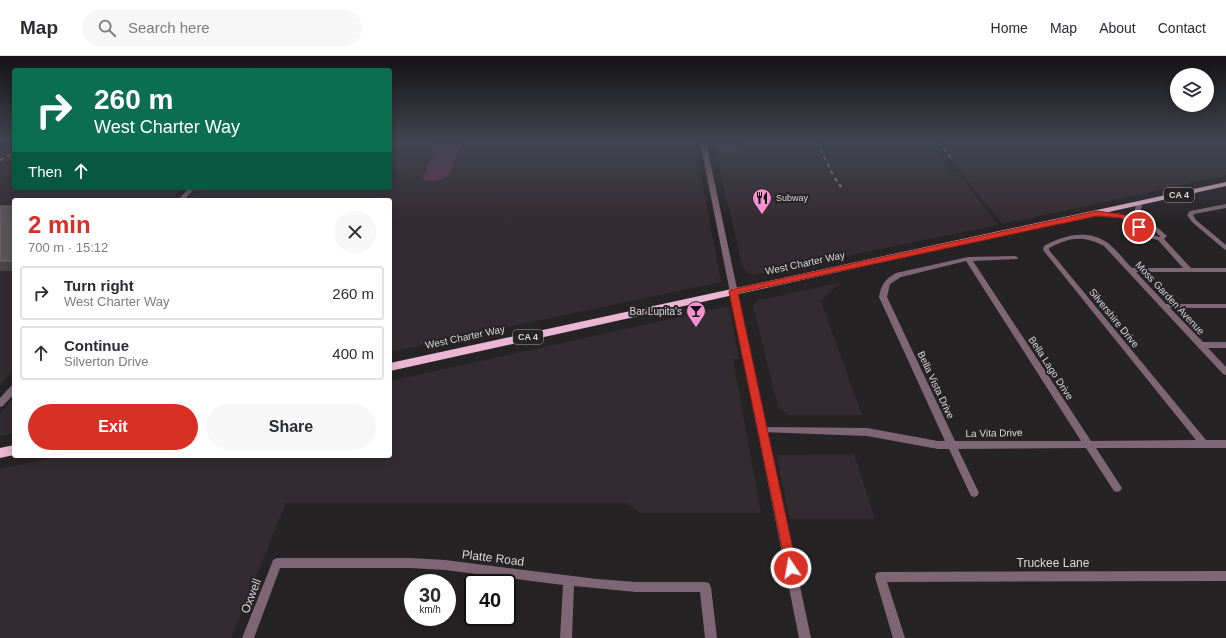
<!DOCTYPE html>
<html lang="en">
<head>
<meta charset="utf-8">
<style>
  :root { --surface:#fff; --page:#f7f7f7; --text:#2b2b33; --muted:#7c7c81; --line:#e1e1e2; --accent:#d93025 }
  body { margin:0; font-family:Helvetica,sans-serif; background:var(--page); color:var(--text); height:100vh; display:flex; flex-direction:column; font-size:15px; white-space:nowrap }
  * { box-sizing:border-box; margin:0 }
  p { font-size:13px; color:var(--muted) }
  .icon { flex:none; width:22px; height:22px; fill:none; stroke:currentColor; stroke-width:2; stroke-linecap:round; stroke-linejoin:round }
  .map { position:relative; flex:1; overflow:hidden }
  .drawer { position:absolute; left:12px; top:142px; width:380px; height:260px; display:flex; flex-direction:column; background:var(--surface); border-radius:4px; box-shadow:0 2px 10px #0003 }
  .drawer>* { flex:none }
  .hud { position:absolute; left:12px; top:12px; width:380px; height:122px; border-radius:4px; box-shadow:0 2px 10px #0003; background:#0b6e4f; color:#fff; overflow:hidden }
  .controls { position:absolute; left:1170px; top:12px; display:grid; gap:8px }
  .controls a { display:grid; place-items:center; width:44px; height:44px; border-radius:50%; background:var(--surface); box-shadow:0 2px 10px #0003; font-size:20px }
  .speed { position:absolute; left:404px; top:518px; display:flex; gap:8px; font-size:20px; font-weight:700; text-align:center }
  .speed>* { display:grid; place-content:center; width:52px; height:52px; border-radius:50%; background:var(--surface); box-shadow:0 2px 10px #0003; line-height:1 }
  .speed small { font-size:10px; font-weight:400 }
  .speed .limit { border:2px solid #111; border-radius:6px; background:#fff; color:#111 }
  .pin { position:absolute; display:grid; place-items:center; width:34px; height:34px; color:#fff; margin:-17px; border:2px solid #fff; border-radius:50%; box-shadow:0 1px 4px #0007 }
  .me { position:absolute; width:44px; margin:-22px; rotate:348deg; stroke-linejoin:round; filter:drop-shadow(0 0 3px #0008) }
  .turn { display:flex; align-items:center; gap:14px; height:84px; padding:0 16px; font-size:18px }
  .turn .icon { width:52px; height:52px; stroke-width:2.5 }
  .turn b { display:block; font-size:28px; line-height:34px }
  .then { display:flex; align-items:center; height:38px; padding:0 16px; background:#0003; gap:8px; font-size:15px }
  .round { display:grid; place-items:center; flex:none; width:42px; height:42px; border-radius:21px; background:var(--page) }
  .summary { display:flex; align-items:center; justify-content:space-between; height:68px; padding:0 16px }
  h1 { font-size:24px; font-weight:700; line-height:30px; color:var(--accent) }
  .button { display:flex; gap:8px; margin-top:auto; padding:8px 16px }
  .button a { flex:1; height:46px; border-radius:24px; background:var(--accent); color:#fff; font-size:16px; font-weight:700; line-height:46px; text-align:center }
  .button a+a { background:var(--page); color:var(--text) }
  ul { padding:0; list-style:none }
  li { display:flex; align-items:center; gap:12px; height:54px; margin:0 8px 6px; padding:0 8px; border:2px solid var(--line); border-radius:4px }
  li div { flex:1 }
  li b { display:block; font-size:15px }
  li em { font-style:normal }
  header { display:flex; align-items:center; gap:24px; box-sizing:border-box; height:56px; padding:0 20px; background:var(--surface); border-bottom:1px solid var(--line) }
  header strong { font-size:19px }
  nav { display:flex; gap:22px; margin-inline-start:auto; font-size:14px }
  .search { width:280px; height:36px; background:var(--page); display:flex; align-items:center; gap:10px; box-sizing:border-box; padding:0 14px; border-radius:22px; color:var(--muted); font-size:15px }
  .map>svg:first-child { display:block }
</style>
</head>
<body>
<header>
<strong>Map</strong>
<div class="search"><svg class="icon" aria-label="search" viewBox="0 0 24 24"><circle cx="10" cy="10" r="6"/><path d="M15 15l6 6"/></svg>Search here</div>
<nav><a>Home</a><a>Map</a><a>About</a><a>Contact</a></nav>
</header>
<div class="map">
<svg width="1226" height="582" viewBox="0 0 1226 582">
  <rect width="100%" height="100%" fill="#262325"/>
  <!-- built -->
  <g fill="#342b30">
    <path d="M0 86H14V132H182L171 144H14V314L0 329Z"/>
    <path d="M390 86H695L721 226 390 296V144H186L197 132H390Z"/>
    <path d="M713 86H929L952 116H957L998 169 753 219 743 213Z"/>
    <path d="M936 86H1226V119L1003 168Z"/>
    <path d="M841 226 821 245 862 359H788L778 352 753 249 757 245Z"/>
    <path d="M729 250 739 303H733L761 457H640L627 447H286L231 582H0V413L59 400H390V325Z"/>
    <path d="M14 341V377L0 380V357Z"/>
    <path d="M854 398 875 463H790L776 399Z"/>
  </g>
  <!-- water -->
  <g fill="#663253">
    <path d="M439 86H461L463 87C450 109 456 128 425 124L423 121Z"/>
    <path d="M714 86H738L741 95H715Z"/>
  </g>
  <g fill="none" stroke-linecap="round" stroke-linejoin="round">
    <!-- minor -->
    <g fill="#7f6674" fill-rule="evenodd">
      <path d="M189 132H195L184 144H178Z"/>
      <path d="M1139 147 1142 149 1140 157 1166 179 1167 180 1164 183 1191 212H1226V216H1136L1166 248H1226V252H1170L1203 286H1226V292H1208L1226 311V319L1223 318 1104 190C1083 179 1070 181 1049 192V194L1206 384H1226V392H1096L1122 432 1120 435 1117 436 1114 435 1086 392 958 393 979 437 977 440 974 441 971 440 949 393H938L867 380 760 376 758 374 760 372 763 371 867 372 938 385H945L879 241C881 229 885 223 896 217L968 201 1015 200 1017 201 1018 202 1017 203 973 205 1091 385 1196 384 1043 194 1044 190C1064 179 1088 173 1108 187 1117 194 1124 204 1132 212H1183L1158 184 1149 182 1130 166 1122 162 1097 160 1094 158 1097 156C1106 157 1117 156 1125 159 1138 163 1146 178 1159 181L1160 180 1134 157 1136 149ZM966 205 1081 385H955L887 241 890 228 901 221Z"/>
      <path d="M1226 148V152L1194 158 1193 159 1196 164 1226 189V194L1224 193 1192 166 1187 159 1190 155Z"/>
      <path d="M14 329V338L3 350 0 351V342L11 330Z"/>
      <path d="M277 502H410L445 504 597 523 636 526H705L709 527 711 531 717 582H705L700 536H636L574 530 572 582H560L563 529 445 514 410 512H280L254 582H242L272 507 273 504Z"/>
      <path d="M1226 515V525L887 526 905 582H893L875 521 876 517 880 516Z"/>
    </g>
    <!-- tertiary -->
    <path fill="#7f6674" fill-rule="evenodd" d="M700 86H706L811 582H799Z"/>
    <!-- trunk -->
    <g fill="#eab6d4" fill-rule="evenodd">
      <path d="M1226 126V130L390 315V307Z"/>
      <path d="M14 389V399L0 402V392Z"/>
    </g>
    <!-- rail -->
    <g stroke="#979596" stroke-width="2" stroke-dasharray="4 4" stroke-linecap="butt">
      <path d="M817 86 833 119 841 131"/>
      <path d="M939 86 951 102"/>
      <path d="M0 104 14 97"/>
    </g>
  </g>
  <!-- wall -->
  <rect fill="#494648" x="0" y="150" width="14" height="65"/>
  <!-- building -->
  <rect fill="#595658" stroke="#6d6a6c" x="0" y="150" width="14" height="55"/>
  <!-- sky -->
  <linearGradient id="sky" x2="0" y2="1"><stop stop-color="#151314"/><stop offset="0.51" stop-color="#414551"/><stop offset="1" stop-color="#414551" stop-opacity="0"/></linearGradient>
  <rect width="1226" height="167" fill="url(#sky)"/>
  <!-- route -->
  <path fill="#d93025" stroke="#8d1f18" d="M1097 155 1125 159 1142 171 1139 173H1136L1121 162 1097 160 738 237 797 512 795 516 791 518 787 516 729 236 730 234Z"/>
  <!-- icons -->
  <defs>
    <symbol id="restaurant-pin" viewBox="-11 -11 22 30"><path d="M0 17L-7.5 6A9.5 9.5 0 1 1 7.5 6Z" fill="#f690d0" stroke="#262325"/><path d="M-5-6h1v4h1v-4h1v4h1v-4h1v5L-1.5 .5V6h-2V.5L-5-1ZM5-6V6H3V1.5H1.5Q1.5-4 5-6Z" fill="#111"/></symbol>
    <symbol id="bar-pin" viewBox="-11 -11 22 30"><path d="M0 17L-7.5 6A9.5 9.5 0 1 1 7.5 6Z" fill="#f690d0" stroke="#262325"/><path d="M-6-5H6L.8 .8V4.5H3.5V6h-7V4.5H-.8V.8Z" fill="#111"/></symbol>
  </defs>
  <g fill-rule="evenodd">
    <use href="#restaurant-pin" x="751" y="131" width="22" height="30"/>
    <use href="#bar-pin" x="685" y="244" width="22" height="30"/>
  </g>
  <g text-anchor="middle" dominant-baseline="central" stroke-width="4" stroke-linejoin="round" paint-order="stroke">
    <!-- shield labels -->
    <g fill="#262325" stroke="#a4a2a3" stroke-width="1">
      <rect x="1164" y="132" width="30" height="14" rx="3"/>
      <rect x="513" y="274" width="30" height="14" rx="3"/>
    </g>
    <g font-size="9" font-weight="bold" fill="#dad8d9">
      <text x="1179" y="139">CA 4</text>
      <text x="528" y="281">CA 4</text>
    </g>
    <!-- far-poi labels -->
    <g font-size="9" fill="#dad8d9" stroke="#262325" text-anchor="start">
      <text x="776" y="142">Subway</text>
    </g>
    <!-- street labels -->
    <g font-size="10" fill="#dad8d9" stroke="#262325">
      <text transform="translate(805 207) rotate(-12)">West Charter Way</text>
      <text transform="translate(1170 242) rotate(47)">Moss Garden Avenue</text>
      <text transform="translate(1114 262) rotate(51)">Silvershire Drive</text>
      <text transform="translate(465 281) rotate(-12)">West Charter Way</text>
      <text transform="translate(1051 312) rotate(57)">Bella Lago Drive</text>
      <text transform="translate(936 329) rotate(65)">Bella Vista Drive</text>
      <text transform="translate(994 377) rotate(-1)">La Vita Drive</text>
    </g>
    <!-- poi labels -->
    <g font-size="10" fill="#dad8d9" stroke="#262325" text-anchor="end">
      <text x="682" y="255">Bar Lupita's</text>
    </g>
    <!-- near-street labels -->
    <g font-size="12" fill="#dad8d9" stroke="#262325">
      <text transform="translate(493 502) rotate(7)">Platte Road</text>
      <text x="1053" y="507">Truckee Lane</text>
      <text transform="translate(251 540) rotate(-69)">Oxwell</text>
    </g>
  </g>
</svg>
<div class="controls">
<a><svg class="icon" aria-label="layers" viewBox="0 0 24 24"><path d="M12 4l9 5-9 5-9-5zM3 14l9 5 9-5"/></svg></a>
</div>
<div class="speed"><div>30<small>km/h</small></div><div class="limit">40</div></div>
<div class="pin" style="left:1139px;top:171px;background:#d93025"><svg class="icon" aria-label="arrive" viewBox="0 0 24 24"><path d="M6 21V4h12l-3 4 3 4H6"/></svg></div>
<svg class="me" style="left:791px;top:512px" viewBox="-20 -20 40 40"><circle r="17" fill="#d93025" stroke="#fff" stroke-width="3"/><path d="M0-11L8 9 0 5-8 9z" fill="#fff"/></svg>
<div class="hud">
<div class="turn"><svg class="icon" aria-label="right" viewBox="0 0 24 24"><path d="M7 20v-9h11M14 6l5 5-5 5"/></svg><div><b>260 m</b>West Charter Way</div></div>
<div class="then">Then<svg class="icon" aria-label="ahead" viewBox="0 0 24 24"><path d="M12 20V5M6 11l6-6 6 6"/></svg></div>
</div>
<section class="drawer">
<div class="summary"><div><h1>2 min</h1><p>700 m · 15:12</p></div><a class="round"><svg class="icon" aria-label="close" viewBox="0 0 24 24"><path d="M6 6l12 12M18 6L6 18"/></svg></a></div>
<ul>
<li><svg class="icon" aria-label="right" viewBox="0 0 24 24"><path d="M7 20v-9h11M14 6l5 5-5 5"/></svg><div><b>Turn right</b><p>West Charter Way</p></div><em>260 m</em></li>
<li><svg class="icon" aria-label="ahead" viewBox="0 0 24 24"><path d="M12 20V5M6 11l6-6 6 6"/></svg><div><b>Continue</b><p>Silverton Drive</p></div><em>400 m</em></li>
</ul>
<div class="button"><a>Exit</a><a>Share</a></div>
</section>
</div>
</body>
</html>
